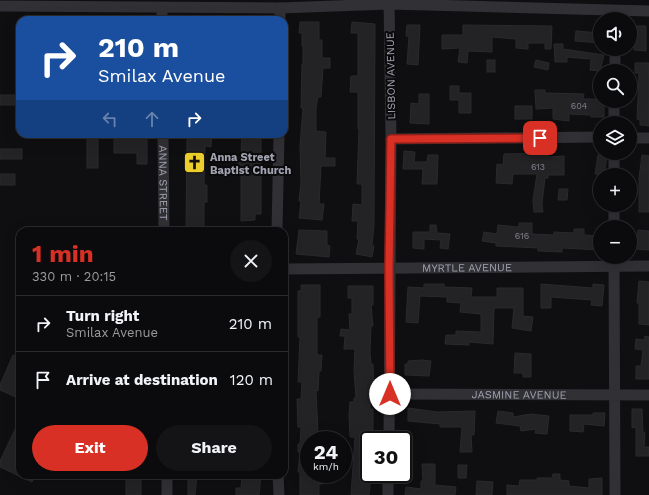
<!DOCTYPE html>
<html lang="en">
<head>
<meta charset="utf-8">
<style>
  :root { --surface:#0b0b0d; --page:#141416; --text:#f1f3f6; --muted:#9a9b9d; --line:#2b2b2e; --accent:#d93025 }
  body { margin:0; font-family:"Work Sans",sans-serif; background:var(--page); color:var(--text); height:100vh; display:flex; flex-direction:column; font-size:15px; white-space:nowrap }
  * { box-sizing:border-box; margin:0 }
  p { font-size:13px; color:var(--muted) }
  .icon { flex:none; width:22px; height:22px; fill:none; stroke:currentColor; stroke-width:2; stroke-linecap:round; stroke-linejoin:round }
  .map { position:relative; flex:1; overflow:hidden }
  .sheet { position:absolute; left:16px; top:227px; width:272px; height:252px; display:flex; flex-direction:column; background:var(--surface); border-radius:12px; box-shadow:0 4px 16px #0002,0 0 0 1px var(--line) }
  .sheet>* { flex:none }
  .top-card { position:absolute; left:16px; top:16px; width:272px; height:122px; border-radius:12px; box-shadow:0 4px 16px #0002,0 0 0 1px var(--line); background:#1a4fa0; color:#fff; overflow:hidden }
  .fabs { position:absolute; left:593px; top:12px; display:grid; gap:8px }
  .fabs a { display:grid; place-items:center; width:44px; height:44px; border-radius:50%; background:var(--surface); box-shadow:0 4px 16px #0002,0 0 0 1px var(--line); font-size:20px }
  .speed { position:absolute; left:300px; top:431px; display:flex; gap:8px; font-size:20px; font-weight:700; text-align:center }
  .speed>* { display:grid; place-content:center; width:52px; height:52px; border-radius:50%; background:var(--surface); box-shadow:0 4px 16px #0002,0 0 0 1px var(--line); line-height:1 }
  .speed small { font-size:10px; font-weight:400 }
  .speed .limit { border:2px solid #111; border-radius:6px; background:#fff; color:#111 }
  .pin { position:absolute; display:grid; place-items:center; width:34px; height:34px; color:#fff; margin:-17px; border-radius:8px; box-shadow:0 2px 6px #0006 }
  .me { position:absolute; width:44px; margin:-22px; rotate:0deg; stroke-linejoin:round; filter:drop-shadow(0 0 3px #0008) }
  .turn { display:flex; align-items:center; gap:14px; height:84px; padding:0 16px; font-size:18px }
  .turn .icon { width:52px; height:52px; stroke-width:2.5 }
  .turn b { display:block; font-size:28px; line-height:34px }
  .lanes { display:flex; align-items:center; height:38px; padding:0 16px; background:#0003; justify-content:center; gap:20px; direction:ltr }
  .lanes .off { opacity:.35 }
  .round { display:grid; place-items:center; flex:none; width:42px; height:42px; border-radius:21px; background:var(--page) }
  .headline { display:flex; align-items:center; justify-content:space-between; height:68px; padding:0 16px }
  h1 { font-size:24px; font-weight:700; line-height:30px; color:var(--accent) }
  .cta { display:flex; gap:8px; margin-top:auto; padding:8px 16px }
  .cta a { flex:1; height:46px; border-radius:24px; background:var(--accent); color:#fff; font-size:16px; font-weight:700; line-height:46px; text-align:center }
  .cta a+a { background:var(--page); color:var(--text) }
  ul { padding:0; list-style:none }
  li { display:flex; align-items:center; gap:12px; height:56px; padding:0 16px; border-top:1px solid var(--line) }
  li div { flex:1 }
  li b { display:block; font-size:15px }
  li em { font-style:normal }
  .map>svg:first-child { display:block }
</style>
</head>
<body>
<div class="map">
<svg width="649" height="495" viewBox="0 0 649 495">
  <rect width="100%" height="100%" fill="#0f0f11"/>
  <!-- building -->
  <g fill="#232225" stroke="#2a292c">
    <path d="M300 22H319V40H322V58H330V68H323L321 97H318L316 108V131L326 132 325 158H335V166H321L319 204H324L322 220 299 218 301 201H299L301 183 300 146 303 108H301L302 64H303V46H302V33H299Z"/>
    <path d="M352 22 375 24 374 224 372 246H374L372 257 356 254 359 239H357L358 221H352L353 204 362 205V184H357L359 129H358V92H350L351 76H358V33H351Z"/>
    <path d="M407 25H420L418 65 407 64 409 36H406Z"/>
    <path d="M463 25 552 26 551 49H545V43H528V49L516 48V39L492 37V52L468 51 467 63 458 62 460 48 442 49V35H463Z"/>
    <path d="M634 26H646V51L634 50Z"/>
    <path d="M576 31 600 33V43L575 41Z"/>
    <path d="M554 44H563V49L604 55 600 71 590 70 591 59 567 57V62H555Z"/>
    <rect x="487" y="60" width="8" height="12"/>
    <path d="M536 60 549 63 548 70 534 67Z"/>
    <path d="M635 63H649V126L640 125V120L637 119 639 73H635Z"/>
    <path d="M450 86H459V93H471V113H459V100H450Z"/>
    <path d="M535 90H545V93L584 94 583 99H600V101H604V117H591V115L569 114V121L553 119V108L536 109Z"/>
    <path d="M419 94H429V124L410 123 411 103 419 104Z"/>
    <rect x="0" y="95" width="20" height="10"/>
    <rect x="515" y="106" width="17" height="13"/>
    <rect x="87" y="134" width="11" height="34"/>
    <path d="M114 134H147V164H137V153H114Z"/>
    <path d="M192 134H212L211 147 205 146 204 185H207V202H204V231H186L187 138H192Z"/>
    <path d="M242 134H261V214H255V220L241 221V165L238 164 239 157H241Z"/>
    <rect x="0" y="149" width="22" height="10"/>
    <path d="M404 151 415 152 414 162H427L428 155H438L437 184H422L423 169H403Z"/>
    <path d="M548 153V157L564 156V175H548V178H545L542 203 543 212H534L533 200 537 174H513L512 184 496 183 497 164 503 165 504 154Z"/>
    <path d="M598 155 607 156 604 175 595 174Z"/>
    <path d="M642 155 649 156V212H639V178Z"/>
    <rect x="0" y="174" width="15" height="11"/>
    <path d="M559 189H568L567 200H558Z"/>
    <path d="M519 223H532V234L554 235V232L574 233V229H584V235L600 236V250L562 248V252L538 251V248L496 246V243L482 241 484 232 497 234 498 225 519 227Z"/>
    <path d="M430 225H436L437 233 450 234 448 249 440 248 441 240 424 239V249L413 248V232H430Z"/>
    <path d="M299 230 327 231V245L330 246 329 257 296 254Z"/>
    <path d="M638 230 649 231V250L636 249Z"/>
    <path d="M639 281 649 282V325L639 324V303H637Z"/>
    <path d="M424 284H444V287L472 288 471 297H497V288H523V316L533 317 531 331 512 328 514 308H494L493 344 469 342V345L445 344 446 335H456V331L481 332V314L460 312 461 303 447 302V297L420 296 418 323 406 322 408 287 424 288Z"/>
    <path d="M541 284 593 288V284L604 285 602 306 591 305 592 300 551 297V308H541Z"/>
    <path d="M301 285H320V317H317V355H322L321 371H319L318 391 316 390 318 435H310L309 438V474H323V484H319V495H300V472H298L300 452H298V444H300L301 427H298L297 399H301L302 382H298L300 337H298V291H301Z"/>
    <path d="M348 286H373V305H371L373 326H371L370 353 371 364H373L374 392H371L370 409H373V437H369V474H371L369 495H351L355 437H350L349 416 350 402H354V398H356L354 371 355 349H344L345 336H340L341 329 350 330 349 314H352V298H348Z"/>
    <path d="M645 336 649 337V379H636V366H641L643 350 635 349 636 339 644 340Z"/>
    <path d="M515 353 531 354V377H523V373H514Z"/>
    <path d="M13 355 20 358V399L0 390V385Z"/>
    <path d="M422 360 431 361 429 376 405 375V364H408V361Z"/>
    <path d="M408 408 437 412 475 411 474 435H471L472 452H460L462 427H440V424L408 421Z"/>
    <path d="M632 409H642L643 432 645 433 644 447H649V456H636V427L632 428Z"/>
    <path d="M498 411 513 413V417L531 414 549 416 547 434 535 433 536 429 521 431 520 426 496 423Z"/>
    <path d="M593 413H605L604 426 584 424 583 432 570 431V415H593Z"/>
    <path d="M20 419V475H36L32 482 0 467V461Z"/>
    <path d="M422 464H435V485L456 487 455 495H405L406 487 421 489V481H423Z"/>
    <path d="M458 465H467L466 478H458Z"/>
    <path d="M553 474H560V480L569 481V486L589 488V479L602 478V495H507V485L519 486 520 480H537V478H552Z"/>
    <rect x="126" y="475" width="15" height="20"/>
    <path d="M188 475H197L195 495H188Z"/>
    <path d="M242 475H261L259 495H236V488H241Z"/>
    <path d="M477 481 493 482 492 495H476Z"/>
  </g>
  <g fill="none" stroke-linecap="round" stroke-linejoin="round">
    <!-- minor -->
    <g stroke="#303035" stroke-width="11">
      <path d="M0 6 280 8 389 4 649 11"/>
      <path d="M162 8V20"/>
      <path d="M280 20V8"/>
      <path d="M615 71V49"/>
      <path d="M614 123V101"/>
      <path id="s1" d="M163 134 164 231"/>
      <path d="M630 138H649"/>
      <path d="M391 139 600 137"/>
      <path d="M614 153V175"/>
      <path d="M614 205V227"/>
      <path d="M277 231 279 134"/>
      <path d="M614 257 615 495"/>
      <path id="s2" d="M284 269 649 266"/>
      <path id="s3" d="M390 394 649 395"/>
      <path d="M389 440 391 139 389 0"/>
      <path d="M167 475V495"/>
      <path d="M278 475 279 495"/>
      <path d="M388 495V474"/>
    </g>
  </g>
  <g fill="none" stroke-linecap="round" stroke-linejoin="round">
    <defs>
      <path id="route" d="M390 394 389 269 391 139 540 138"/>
    </defs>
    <!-- route casing -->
    <use href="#route" stroke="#8d1f18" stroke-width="10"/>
    <!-- route -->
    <use href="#route" stroke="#d93025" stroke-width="7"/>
  </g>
  <!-- icons -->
  <defs>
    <symbol id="church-square" viewBox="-11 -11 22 22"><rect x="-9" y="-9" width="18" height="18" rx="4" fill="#ebcd2d" stroke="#0b0a0b"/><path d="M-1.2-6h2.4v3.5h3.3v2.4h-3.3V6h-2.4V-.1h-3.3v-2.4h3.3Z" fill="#111"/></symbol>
  </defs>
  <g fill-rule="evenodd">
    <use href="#church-square" x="182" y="150" width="25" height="25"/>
  </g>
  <g text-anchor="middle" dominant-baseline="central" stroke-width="4" stroke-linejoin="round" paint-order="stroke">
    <!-- number labels -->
    <g font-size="9" fill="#81828d">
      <text x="579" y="106">604</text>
      <text x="538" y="167">613</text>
      <text x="522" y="236">616</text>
    </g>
    <!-- street labels -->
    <g font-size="11" fill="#a1a3b1" stroke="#0b0a0b">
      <text transform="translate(391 76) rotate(-91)">LISBON AVENUE</text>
      <text stroke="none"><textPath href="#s1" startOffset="49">ANNA STREET</textPath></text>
      <text stroke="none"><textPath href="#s2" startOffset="183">MYRTLE AVENUE</textPath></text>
      <text stroke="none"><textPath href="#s3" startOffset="129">JASMINE AVENUE</textPath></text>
    </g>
    <!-- poi labels -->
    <g font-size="11" font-weight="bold" fill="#a1a3b1" stroke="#0b0a0b" text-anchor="start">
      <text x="210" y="157">Anna Street<tspan x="210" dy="13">Baptist Church</tspan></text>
    </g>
  </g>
</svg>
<div class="fabs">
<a><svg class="icon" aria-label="sound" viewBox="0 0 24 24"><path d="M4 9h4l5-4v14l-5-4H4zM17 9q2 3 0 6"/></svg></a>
<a><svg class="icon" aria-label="search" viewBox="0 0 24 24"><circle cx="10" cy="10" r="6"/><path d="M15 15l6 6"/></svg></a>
<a><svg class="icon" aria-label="layers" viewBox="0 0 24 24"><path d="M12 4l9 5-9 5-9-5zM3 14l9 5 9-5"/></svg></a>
<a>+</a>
<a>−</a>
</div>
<div class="speed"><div>24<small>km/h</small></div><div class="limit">30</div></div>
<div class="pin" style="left:540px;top:138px;background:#d93025"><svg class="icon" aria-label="arrive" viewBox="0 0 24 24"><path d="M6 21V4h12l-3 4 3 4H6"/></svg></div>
<svg class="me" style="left:390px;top:394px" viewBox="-20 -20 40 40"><circle r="19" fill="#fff"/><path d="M0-13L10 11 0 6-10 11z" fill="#d93025"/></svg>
<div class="top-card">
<div class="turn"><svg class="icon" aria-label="right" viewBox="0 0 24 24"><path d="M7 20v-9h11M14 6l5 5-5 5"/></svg><div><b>210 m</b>Smilax Avenue</div></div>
<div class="lanes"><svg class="icon off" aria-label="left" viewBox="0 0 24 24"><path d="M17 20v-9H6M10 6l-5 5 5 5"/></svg><svg class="icon off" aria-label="ahead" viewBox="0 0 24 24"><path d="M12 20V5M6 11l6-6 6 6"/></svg><svg class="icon" aria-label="right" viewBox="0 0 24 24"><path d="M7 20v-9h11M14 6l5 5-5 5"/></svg></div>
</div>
<section class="sheet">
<div class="headline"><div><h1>1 min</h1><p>330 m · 20:15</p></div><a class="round"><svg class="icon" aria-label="close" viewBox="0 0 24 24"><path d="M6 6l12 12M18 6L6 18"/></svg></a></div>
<ul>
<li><svg class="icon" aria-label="right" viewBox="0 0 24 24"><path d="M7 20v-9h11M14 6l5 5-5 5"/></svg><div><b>Turn right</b><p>Smilax Avenue</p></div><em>210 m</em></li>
<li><svg class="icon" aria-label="arrive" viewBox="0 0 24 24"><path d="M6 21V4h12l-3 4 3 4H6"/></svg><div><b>Arrive at destination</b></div><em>120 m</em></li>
</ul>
<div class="cta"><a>Exit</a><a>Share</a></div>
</section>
</div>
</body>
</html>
